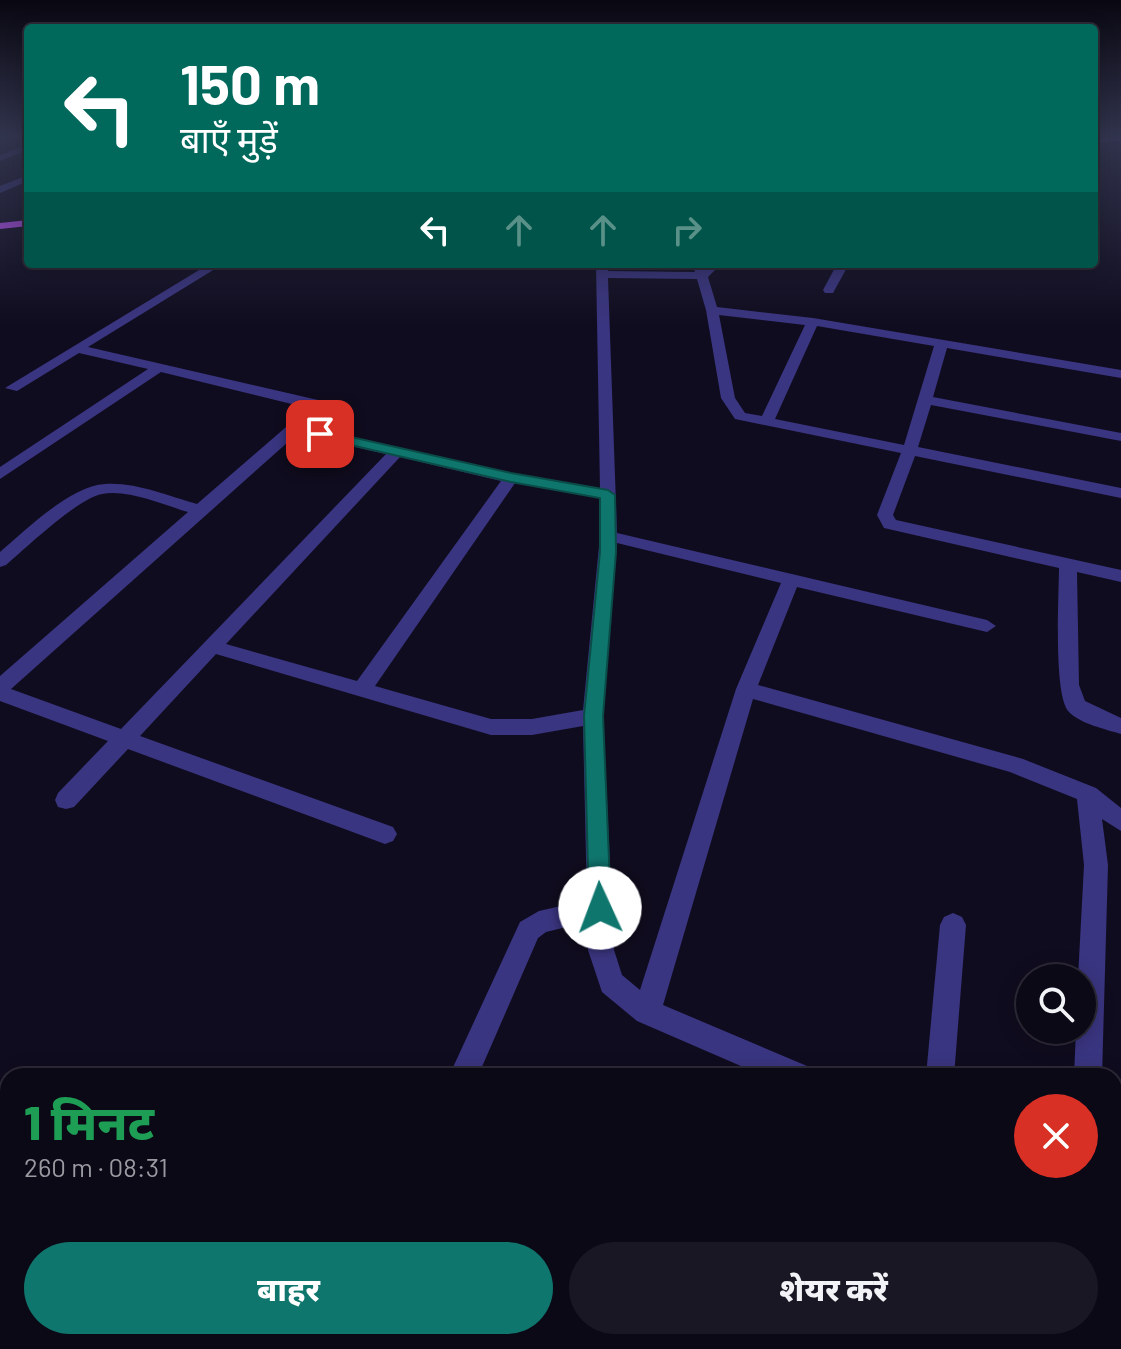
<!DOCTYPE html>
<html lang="hi">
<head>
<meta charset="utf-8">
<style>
  :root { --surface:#0c0917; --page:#1a1724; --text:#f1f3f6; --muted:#9a9aa1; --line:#2c2a36; --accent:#0f766e }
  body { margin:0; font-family:Barlow,"Noto Sans Devanagari",sans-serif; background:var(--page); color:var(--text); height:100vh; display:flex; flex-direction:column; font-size:30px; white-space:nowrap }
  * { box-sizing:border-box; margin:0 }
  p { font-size:26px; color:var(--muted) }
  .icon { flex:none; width:44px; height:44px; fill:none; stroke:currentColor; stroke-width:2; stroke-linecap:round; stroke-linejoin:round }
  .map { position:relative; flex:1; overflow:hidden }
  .sheet { position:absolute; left:0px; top:1068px; width:1122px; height:282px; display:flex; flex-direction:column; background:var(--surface); border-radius:24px 24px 0 0; box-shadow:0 4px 20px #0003,0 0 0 2px var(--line) }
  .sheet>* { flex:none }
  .hud { position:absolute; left:24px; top:24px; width:1074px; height:244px; border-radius:8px; box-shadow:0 4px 20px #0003,0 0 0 2px var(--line); background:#00695c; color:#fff; overflow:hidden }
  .tools { position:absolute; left:1016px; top:964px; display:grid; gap:16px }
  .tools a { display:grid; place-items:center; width:80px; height:80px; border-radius:50%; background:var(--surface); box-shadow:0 4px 20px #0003,0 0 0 2px var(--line); font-size:40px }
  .pin { position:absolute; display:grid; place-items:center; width:68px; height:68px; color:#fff; margin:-34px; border-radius:16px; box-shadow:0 4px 12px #0006 }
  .me { position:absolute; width:88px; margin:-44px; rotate:358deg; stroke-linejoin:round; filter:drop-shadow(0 0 6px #0008) }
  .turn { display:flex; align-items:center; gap:28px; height:168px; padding:0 24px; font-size:36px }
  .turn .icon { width:104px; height:104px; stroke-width:2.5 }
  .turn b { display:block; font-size:56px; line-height:68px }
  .lanes { display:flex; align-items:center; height:76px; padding:0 24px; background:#0003; justify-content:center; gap:40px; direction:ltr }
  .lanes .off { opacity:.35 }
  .round { display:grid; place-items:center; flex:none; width:84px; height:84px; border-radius:42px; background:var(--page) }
  .summary { display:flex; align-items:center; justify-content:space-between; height:136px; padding:0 24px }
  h1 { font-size:48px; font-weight:800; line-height:60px; color:#1e9e55 }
  .primary-button { display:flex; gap:16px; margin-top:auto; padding:16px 24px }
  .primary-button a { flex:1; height:92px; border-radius:48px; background:var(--accent); color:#fff; font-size:32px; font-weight:800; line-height:92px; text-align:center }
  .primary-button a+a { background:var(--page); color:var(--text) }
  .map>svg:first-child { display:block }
</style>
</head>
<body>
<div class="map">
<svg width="1121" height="1349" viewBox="0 0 1121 1349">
  <rect width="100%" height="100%" fill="#100c1f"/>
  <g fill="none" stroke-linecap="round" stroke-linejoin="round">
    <!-- minor -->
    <g fill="#3a3580" fill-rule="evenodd">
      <path d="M28 144V150L0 161V155Z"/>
      <path d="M28 175V181L0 193V186Z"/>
      <path d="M209 264H223L88 347 318 400 323 409 305 427 511 473 600 489 596 264H608V271L695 272 692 264H704L705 267 708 264H721L708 277 717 307 813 318 1121 370V378L947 348 933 397 1121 433V441L931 405 918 447 1121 488V498L915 456 893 515 896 520 1121 570V582L1077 572 1079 685 1085 701 1121 718V734C1105 729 1081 724 1069 712 1053 696 1059 594 1059 568L884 528 877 515 901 453 735 419 721 398 706 310 697 279 608 278 617 533 987 620 996 626 987 632 797 587 758 685 1023 759 1096 788 1121 808V831L1102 819 1108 865 1102 1076H1074L1076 1030H1082V978H1078L1084 865 1077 799 1010 772 753 699 663 1005 807 1066 811 1076H764L637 1021 602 992 588 950 587 922 546 932 538 938 478 1076H449L520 922 539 911 587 900 583 726 532 735H491L216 654 140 736 393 827 397 834 393 841 385 844 128 749 74 807 66 809 58 807 55 800 58 793 108 741 0 701V676L188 512C163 505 129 489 102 494 77 499 27 547 6 565L0 567V552C26 530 70 486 105 484 136 482 168 496 197 504L308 408 161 372 0 479V467L148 369 79 353 17 391 5 388ZM719 315 805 325 762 416 745 413 735 398ZM817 326 934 346 904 445 775 419ZM297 434 386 454 121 729 11 689ZM400 457 501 481 357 681 226 644ZM515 483 600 498V536L583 710 532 719H491L375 686ZM617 543 781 583 736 689 640 990 622 975 614 950 603 716Z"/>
      <path d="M837 264H849L833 293H825L823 290Z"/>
      <path d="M953 913 962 917 966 925 954 1076H926L940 925 944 917Z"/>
      <rect x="1073" y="1342" width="34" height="7"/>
    </g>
    <!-- major -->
    <g fill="#c351ff" fill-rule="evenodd">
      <path d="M1121 136V140L1094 143V137Z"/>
      <path d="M28 220V226L0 229V223Z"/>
    </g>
  </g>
  <!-- sky -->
  <linearGradient id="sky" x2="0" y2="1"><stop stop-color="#090711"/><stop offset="0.42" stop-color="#31344d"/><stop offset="1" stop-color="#31344d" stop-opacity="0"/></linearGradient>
  <rect width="1121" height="325" fill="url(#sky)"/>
  <!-- route -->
  <path fill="#0f766e" stroke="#0a4d48" stroke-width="2" d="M320 430 511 473 608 490 615 495 616 552 603 716 611 908 608 916 600 919 592 916 589 908 584 716 600 552V498L511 482 316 437 314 434Z"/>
</svg>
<div class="tools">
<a><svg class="icon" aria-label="search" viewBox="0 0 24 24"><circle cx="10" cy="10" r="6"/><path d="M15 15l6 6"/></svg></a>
</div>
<div class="pin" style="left:320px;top:434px;background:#d93025"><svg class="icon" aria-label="arrive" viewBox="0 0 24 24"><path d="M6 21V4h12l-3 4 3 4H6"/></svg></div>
<svg class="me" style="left:600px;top:908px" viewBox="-20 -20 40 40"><circle r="19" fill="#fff"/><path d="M0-13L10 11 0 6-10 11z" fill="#0f766e"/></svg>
<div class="hud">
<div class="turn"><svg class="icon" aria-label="left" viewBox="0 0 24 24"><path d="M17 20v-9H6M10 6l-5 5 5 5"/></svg><div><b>150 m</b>बाएँ मुड़ें</div></div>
<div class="lanes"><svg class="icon" aria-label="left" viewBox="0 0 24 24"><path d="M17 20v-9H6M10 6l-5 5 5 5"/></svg><svg class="icon off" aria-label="ahead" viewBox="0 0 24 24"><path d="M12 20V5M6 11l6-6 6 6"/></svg><svg class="icon off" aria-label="ahead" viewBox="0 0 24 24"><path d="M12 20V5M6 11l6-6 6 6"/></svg><svg class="icon off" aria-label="right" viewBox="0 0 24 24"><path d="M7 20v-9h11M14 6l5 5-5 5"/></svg></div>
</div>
<section class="sheet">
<div class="summary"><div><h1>1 मिनट</h1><p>260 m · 08:31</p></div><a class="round" style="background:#d93025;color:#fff"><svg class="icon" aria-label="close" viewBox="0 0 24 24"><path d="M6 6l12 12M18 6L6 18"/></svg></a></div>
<div class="primary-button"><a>बाहर</a><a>शेयर करें</a></div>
</section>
</div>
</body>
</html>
